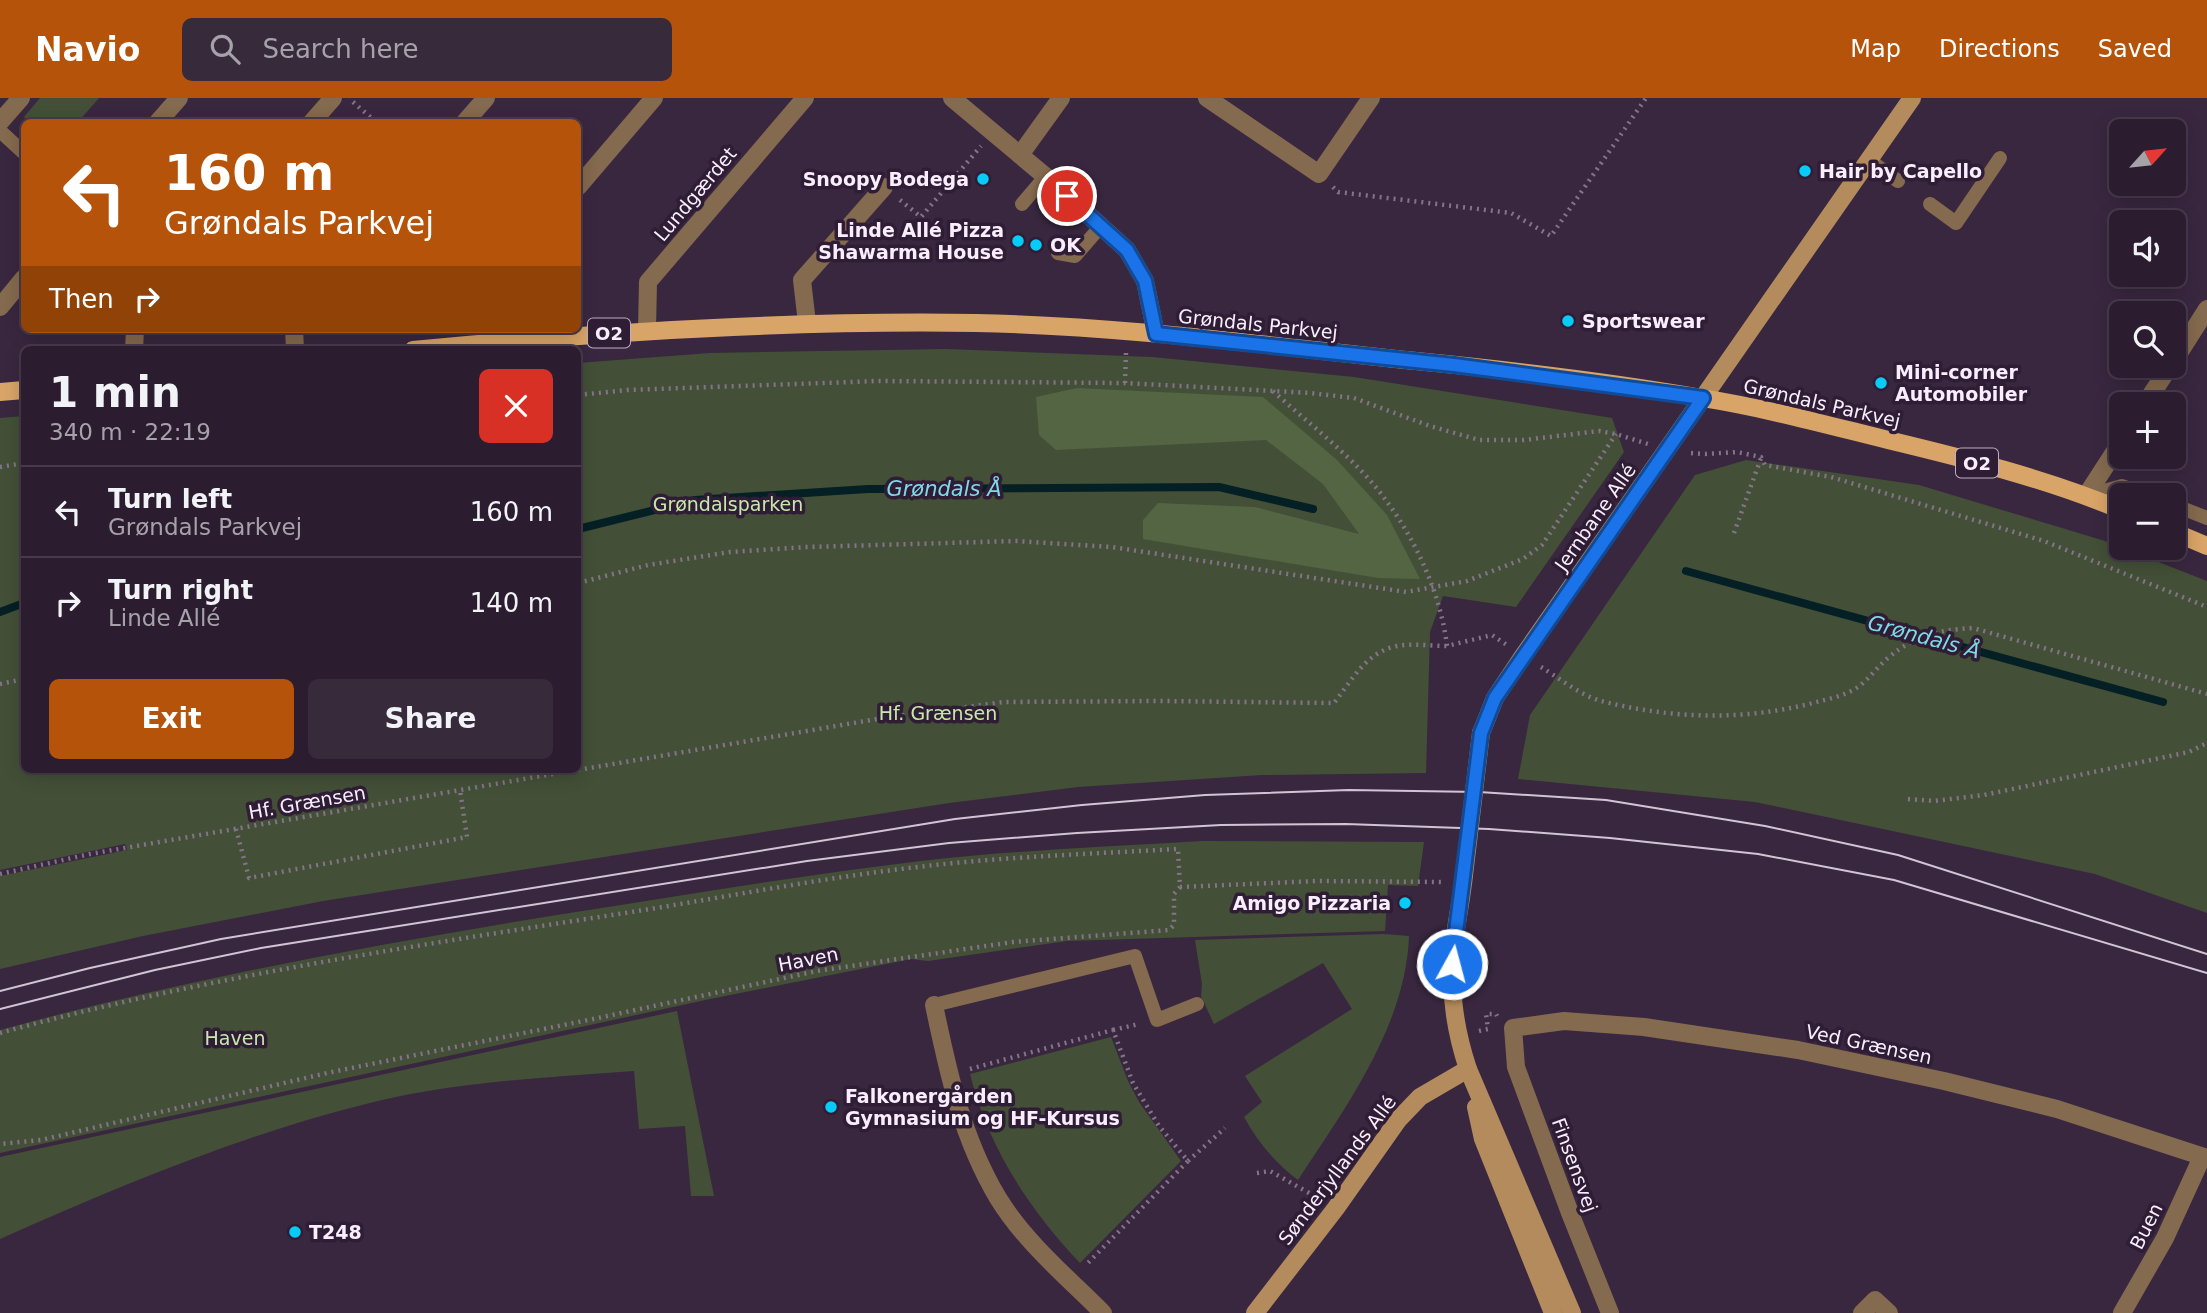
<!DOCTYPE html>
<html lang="en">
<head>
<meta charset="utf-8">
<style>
  :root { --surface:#2b1d2f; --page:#372a3b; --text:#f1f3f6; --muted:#a6a2aa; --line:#473b4b; --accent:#b45309 }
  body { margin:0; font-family:"DejaVu Sans",sans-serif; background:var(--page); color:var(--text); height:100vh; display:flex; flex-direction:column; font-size:26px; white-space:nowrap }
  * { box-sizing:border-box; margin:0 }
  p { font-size:23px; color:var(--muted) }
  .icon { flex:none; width:38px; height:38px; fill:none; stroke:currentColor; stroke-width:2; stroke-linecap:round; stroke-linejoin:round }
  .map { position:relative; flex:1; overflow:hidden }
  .details { position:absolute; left:21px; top:248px; width:560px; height:427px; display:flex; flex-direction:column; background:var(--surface); border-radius:10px; box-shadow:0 4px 18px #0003,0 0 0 2px var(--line) }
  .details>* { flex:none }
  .guide { position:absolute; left:21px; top:21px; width:560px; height:214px; border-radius:10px; box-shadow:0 4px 18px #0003,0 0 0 2px var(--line); background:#b45309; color:#fff; overflow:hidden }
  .needle { width:46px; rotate:63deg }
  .controls { position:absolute; left:2109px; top:21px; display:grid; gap:14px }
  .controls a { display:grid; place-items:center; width:77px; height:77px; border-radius:10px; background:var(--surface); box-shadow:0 4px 18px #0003,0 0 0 2px var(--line); font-size:35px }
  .pin { position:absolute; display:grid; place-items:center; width:60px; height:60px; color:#fff; margin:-30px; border:4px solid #fff; border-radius:50%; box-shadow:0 2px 7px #0007 }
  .me { position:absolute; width:77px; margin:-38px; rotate:7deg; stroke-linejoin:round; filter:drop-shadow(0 0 5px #0008) }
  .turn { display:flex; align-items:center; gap:24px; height:147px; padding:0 28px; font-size:32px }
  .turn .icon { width:91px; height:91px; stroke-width:2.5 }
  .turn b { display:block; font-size:49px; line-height:60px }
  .then { display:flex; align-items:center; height:66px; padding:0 28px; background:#0003; gap:14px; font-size:26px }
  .round { display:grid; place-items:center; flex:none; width:74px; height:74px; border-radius:10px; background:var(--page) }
  .summary { display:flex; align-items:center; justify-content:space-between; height:119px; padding:0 28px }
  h1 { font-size:42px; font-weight:800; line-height:52px }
  .primary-button { display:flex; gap:14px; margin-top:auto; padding:14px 28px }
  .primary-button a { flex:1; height:80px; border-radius:10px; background:var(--accent); color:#fff; font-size:28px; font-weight:800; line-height:80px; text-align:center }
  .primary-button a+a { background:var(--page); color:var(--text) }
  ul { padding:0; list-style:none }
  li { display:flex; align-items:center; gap:21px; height:91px; padding:0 28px; border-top:2px solid var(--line) }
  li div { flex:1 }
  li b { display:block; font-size:26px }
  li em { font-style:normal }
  header { display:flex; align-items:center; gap:42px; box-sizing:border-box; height:98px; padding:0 35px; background:var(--accent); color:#fff }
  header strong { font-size:33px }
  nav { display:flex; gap:38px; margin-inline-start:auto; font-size:24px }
  .search { width:490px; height:63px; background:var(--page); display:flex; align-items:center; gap:18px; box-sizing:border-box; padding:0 24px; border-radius:10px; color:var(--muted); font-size:26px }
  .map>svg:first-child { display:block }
</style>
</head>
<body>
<header>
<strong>Navio</strong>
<div class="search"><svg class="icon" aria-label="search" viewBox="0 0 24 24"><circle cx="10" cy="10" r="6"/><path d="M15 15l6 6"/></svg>Search here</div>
<nav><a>Map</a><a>Directions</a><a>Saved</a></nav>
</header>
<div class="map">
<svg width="2207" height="1215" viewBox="0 0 2207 1215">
  <rect width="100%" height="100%" fill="#39273f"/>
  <!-- green -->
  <g fill="#435037">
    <path d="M40 0H99L78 24H30L24 19Z"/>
    <path d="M946 251 1152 259 1354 279 1612 320 1624 354 1516 509 1443 498 1430 534 1426 675 1262 677 1078 689 949 705 323 803 143 838 0 871V778L127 752 125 746 0 772V320L24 318V672H578V265L710 255Z"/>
    <path d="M1746 362 1919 387 2105 443 2207 483V815L2095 776 1755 704 1518 681 1530 617 1695 377Z"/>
    <path d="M1202 743 1424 744 1418 788 1388 787 1385 833 1067 843 928 863 911 861 710 901 0 1055V932C185 881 374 847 563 816 682 798 801 777 921 763 1014 752 1108 749 1202 743Z"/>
    <path d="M1384 836 1409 838C1406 927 1346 1009 1298 1082 1276 1066 1257 1043 1244 1019L1262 1004 1245 978 1352 911 1323 865 1214 926 1201 898 1202 886 1195 842Z"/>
    <path d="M677 913 714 1098H691L685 1028 639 1031 634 973C553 979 470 983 391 1000 255 1031 127 1085 0 1141V1059Z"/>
    <path d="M1111 939 1128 983 1139 1004 1181 1063 1080 1165C1029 1111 988 1049 970 976Z"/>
  </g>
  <!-- forest -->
  <path fill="#536542" d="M1077 290 1263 299 1337 362 1387 417 1420 481 1378 480 1143 441V422L1158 405 1255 409 1359 436 1323 386 1266 342 1056 352 1039 337 1036 299Z"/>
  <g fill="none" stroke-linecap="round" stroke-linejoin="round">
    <!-- stream -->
    <g stroke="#042025" stroke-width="8">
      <path d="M578 431 695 402 868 391 1219 389 1313 411"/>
      <path d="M1686 473 2163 604"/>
      <path d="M0 514 24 505"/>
    </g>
    <!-- path -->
    <g stroke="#847489" stroke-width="4.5" stroke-dasharray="2 5" stroke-linecap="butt">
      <path d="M353 4 376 24"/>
      <path d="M1333 89 1338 94 1511 115 1551 138 1646 0"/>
      <path d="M900 102 921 119 981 48"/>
      <path d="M1125 285 1126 255"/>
      <path d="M1273 293C1309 326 1357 362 1385 401 1416 442 1441 497 1447 548L1492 537 1507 547"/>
      <path d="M578 297 627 292 877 283 1125 285 1310 295 1354 300 1430 328 1479 342H1524L1599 333 1616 336 1648 346"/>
      <path d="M1691 355 1705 356 1737 354 1761 359 1765 367 1831 379 2044 443 2207 509"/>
      <path d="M0 369 24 365"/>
      <path d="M1734 435 1761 360"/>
      <path d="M578 485 648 467 730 454 807 449 1016 443 1112 449 1406 494 1467 483 1523 461 1542 447 1616 336"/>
      <path d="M1541 569C1559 580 1580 597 1601 603 1672 621 1742 623 1813 605 1828 601 1845 598 1858 589 1869 581 1878 568 1889 559 1916 537 1938 532 1973 530L2207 596"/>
      <path d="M0 586 24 581"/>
      <path d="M578 672 883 620 1004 604 1159 603 1334 605C1352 582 1366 554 1397 548 1413 545 1431 548 1447 548"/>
      <path d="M1908 701 1934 703 1984 697 2189 654 2207 645"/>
      <path d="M236 731 249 780 467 739 460 692"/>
      <path d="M0 776 90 756 576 672"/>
      <path d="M1180 789 1317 783 1441 784"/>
      <path d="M1113 932 1139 926"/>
      <path d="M1479 933 1488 931 1486 916H1496L1497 918"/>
      <path d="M0 935C200 880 407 849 612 817 711 802 809 782 909 770 998 759 1088 756 1178 751L1180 789 1174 796V827L1169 832 1013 844 817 873 598 920 327 975 41 1042 0 1046"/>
      <path d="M970 971 1113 932 1133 985 1159 1028 1188 1063 1085 1168"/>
      <path d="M1188 1063 1225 1030"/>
      <path d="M1257 1075 1270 1073 1318 1100"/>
    </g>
    <!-- lane -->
    <g stroke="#846a4e" stroke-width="14">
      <path d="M0 33 24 55"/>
      <path d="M1869 62 1898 83"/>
      <path d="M1022 106 1045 79"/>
      <path d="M1930 106 1956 125 2000 60"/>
      <path d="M1058 155 1075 158 1101 128"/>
      <path d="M2086 398 2122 388 2147 397"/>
      <path d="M2174 407 2207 420"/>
      <path d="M934 907 1135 858 1157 922 1197 906"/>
    </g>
    <!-- street -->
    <g stroke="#846a4e" stroke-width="18">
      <path d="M952 0 1051 83 1127 152 1145 183 1156 236"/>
      <path d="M1207 0 1319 76 1371 0"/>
      <path d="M0 24 21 0"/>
      <path d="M158 24 179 0"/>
      <path d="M312 24 333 0"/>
      <path d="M465 24 486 0"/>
      <path d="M1020 57 1061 0"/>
      <path d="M578 89 654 0"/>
      <path d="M0 209 24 180"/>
      <path d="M807 225 802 182 884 89"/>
      <path d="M294 231 295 252"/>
      <path d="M647 232 648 184 805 0"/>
      <path d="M134 252 135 231"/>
      <path d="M2174 263 2207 211"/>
      <path d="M2145 306 2170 268"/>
      <path d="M2086 398 2121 344"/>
      <path d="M934 907C948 974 962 1040 998 1100 1025 1144 1067 1179 1103 1215"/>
      <path d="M1610 1215 1570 1115 1516 969 1513 930 1564 923 1644 929 1798 952 1944 983 2057 1011 2207 1060"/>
      <path d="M1862 1215 1875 1202 1889 1215"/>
      <path d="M2122 1215 2165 1140 2202 1059"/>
    </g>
    <!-- secondary -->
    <g stroke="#b48b5c" stroke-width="18">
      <path d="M1481 635 1495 600 1523 558 1912 0"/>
      <path d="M1464 777C1461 807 1453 838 1452 869 1451 905 1457 938 1468 971L1572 1215"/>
      <path d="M1476 1009 1483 1041 1553 1215"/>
      <path d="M1255 1215 1336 1110 1398 1022 1420 999 1468 971"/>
    </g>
    <!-- primary -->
    <g stroke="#d9a467" stroke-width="18">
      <path d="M413 252C600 234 788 222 976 225 1127 228 1277 249 1426 264 1518 273 1611 284 1702 300 1765 310 1827 327 1888 342 1967 361 2047 381 2121 412"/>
      <path d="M0 294 24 292"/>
      <path d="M2174 434 2207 448"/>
    </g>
    <!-- tram -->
    <g stroke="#d1c4d5" stroke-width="2">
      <path d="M0 893 90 870 221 841 955 721 1082 707 1205 697 1349 692 1479 694 1606 702 1765 728 1898 757 2207 856"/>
      <path d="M0 911 155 872 261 850 807 763 949 745 1077 735 1221 727 1346 726 1489 731 1610 740 1758 756 1894 782 2207 875"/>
    </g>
    <!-- secondary-bridge -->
    <path stroke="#b48b5c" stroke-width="18" d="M1464 777 1481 635"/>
  </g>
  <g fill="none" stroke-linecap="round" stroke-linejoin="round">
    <defs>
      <path id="route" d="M1067 98 1127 152 1145 183 1156 236 1454 267 1703 300 1495 600 1481 635 1452 866"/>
    </defs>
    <!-- route casing -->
    <use href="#route" stroke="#114b97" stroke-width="18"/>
    <!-- route -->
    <use href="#route" stroke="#1a73e8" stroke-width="12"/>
  </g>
  <!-- markers -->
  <g fill="#07cbf9" stroke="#2f1d35" stroke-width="2.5">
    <circle cx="1805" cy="73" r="7"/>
    <circle cx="983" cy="81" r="7"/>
    <circle cx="1018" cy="143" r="7"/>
    <circle cx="1036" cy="147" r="7"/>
    <circle cx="1568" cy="223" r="7"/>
    <circle cx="1881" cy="285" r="7"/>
    <circle cx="1405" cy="805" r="7"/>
    <circle cx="831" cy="1009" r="7"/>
    <circle cx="295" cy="1134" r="7"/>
  </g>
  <g text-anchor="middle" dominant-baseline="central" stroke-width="7" stroke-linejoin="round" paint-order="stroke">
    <!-- shield labels -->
    <g fill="#2f1d35" stroke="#bdafc2" stroke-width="2">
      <rect x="588" y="220.5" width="42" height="29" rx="5"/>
      <rect x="1956" y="350.5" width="42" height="29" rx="5"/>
    </g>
    <g font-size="18" font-weight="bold" fill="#faeefe">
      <text x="609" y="235">O2</text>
      <text x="1977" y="365">O2</text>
    </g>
    <!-- poi labels -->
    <g font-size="19" font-weight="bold" fill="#faeefe" stroke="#2f1d35" text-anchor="start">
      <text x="1819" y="73">Hair by Capello</text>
      <text x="969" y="81" text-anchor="end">Snoopy Bodega</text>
      <text x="1004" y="132" text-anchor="end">Linde Allé Pizza<tspan x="1004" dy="22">Shawarma House</tspan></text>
      <text x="1050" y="147">OK</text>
      <text x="1582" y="223">Sportswear</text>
      <text x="1895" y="274">Mini-corner<tspan x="1895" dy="22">Automobiler</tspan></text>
      <text x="1391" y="805" text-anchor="end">Amigo Pizzaria</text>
      <text x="845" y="998">Falkonergården<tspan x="845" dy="22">Gymnasium og HF-Kursus</tspan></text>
      <text x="309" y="1134">T248</text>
    </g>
    <!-- street labels -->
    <g font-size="19" fill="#faeefe" stroke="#2f1d35">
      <text transform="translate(695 96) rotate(-50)">Lundgærdet</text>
      <text transform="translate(1258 226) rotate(6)">Grøndals Parkvej</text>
      <text transform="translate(1822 305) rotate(13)">Grøndals Parkvej</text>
      <text transform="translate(1595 419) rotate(-55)">Jernbane Allé</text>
      <text transform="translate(307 704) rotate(-10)">Hf. Grænsen</text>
      <text transform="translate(808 861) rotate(-11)">Haven</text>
      <text transform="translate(1869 946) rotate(12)">Ved Grænsen</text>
      <text transform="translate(1575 1067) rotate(70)">Finsensvej</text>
      <text transform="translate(1337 1072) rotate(-53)">Sønderjyllands Allé</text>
      <text transform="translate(2146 1128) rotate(-63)">Buen</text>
    </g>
    <!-- park labels -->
    <g font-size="19" fill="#c8e8ab" stroke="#2f1d35">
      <text x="728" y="406">Grøndalsparken</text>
      <text x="938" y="615">Hf. Grænsen</text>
      <text x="235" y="940">Haven</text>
    </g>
    <!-- water labels -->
    <g font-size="21" font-style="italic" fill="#80d8e8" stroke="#2f1d35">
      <text x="944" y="391">Grøndals Å</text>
      <text transform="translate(1924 539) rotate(15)">Grøndals Å</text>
    </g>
  </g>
</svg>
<div class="controls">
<a><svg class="needle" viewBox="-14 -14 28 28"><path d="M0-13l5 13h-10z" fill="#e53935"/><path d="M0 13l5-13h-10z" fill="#a6a2aa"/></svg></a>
<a><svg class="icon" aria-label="sound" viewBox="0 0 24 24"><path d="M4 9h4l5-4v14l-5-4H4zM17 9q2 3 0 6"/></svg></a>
<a><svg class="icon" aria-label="search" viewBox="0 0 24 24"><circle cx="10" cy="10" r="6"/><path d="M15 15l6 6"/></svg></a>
<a>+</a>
<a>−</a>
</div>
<div class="pin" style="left:1067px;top:98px;background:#d93025"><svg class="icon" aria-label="arrive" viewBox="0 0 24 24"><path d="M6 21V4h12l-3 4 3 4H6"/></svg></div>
<svg class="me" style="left:1452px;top:866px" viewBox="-20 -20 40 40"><circle r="17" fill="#1a73e8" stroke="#fff" stroke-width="3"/><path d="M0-11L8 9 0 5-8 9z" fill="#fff"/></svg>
<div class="guide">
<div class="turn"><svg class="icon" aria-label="left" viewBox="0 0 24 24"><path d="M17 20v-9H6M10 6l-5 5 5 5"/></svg><div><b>160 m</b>Grøndals Parkvej</div></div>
<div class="then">Then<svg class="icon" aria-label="right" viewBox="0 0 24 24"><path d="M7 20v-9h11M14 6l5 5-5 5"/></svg></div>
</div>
<section class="details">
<div class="summary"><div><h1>1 min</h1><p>340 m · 22:19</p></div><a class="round" style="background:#d93025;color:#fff"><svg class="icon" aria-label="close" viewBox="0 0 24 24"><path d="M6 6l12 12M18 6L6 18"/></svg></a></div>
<ul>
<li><svg class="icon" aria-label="left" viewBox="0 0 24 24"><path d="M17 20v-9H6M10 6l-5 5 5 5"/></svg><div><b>Turn left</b><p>Grøndals Parkvej</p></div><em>160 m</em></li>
<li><svg class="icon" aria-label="right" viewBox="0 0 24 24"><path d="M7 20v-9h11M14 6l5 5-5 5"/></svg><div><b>Turn right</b><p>Linde Allé</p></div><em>140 m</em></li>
</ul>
<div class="primary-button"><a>Exit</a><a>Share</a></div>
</section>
</div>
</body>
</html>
